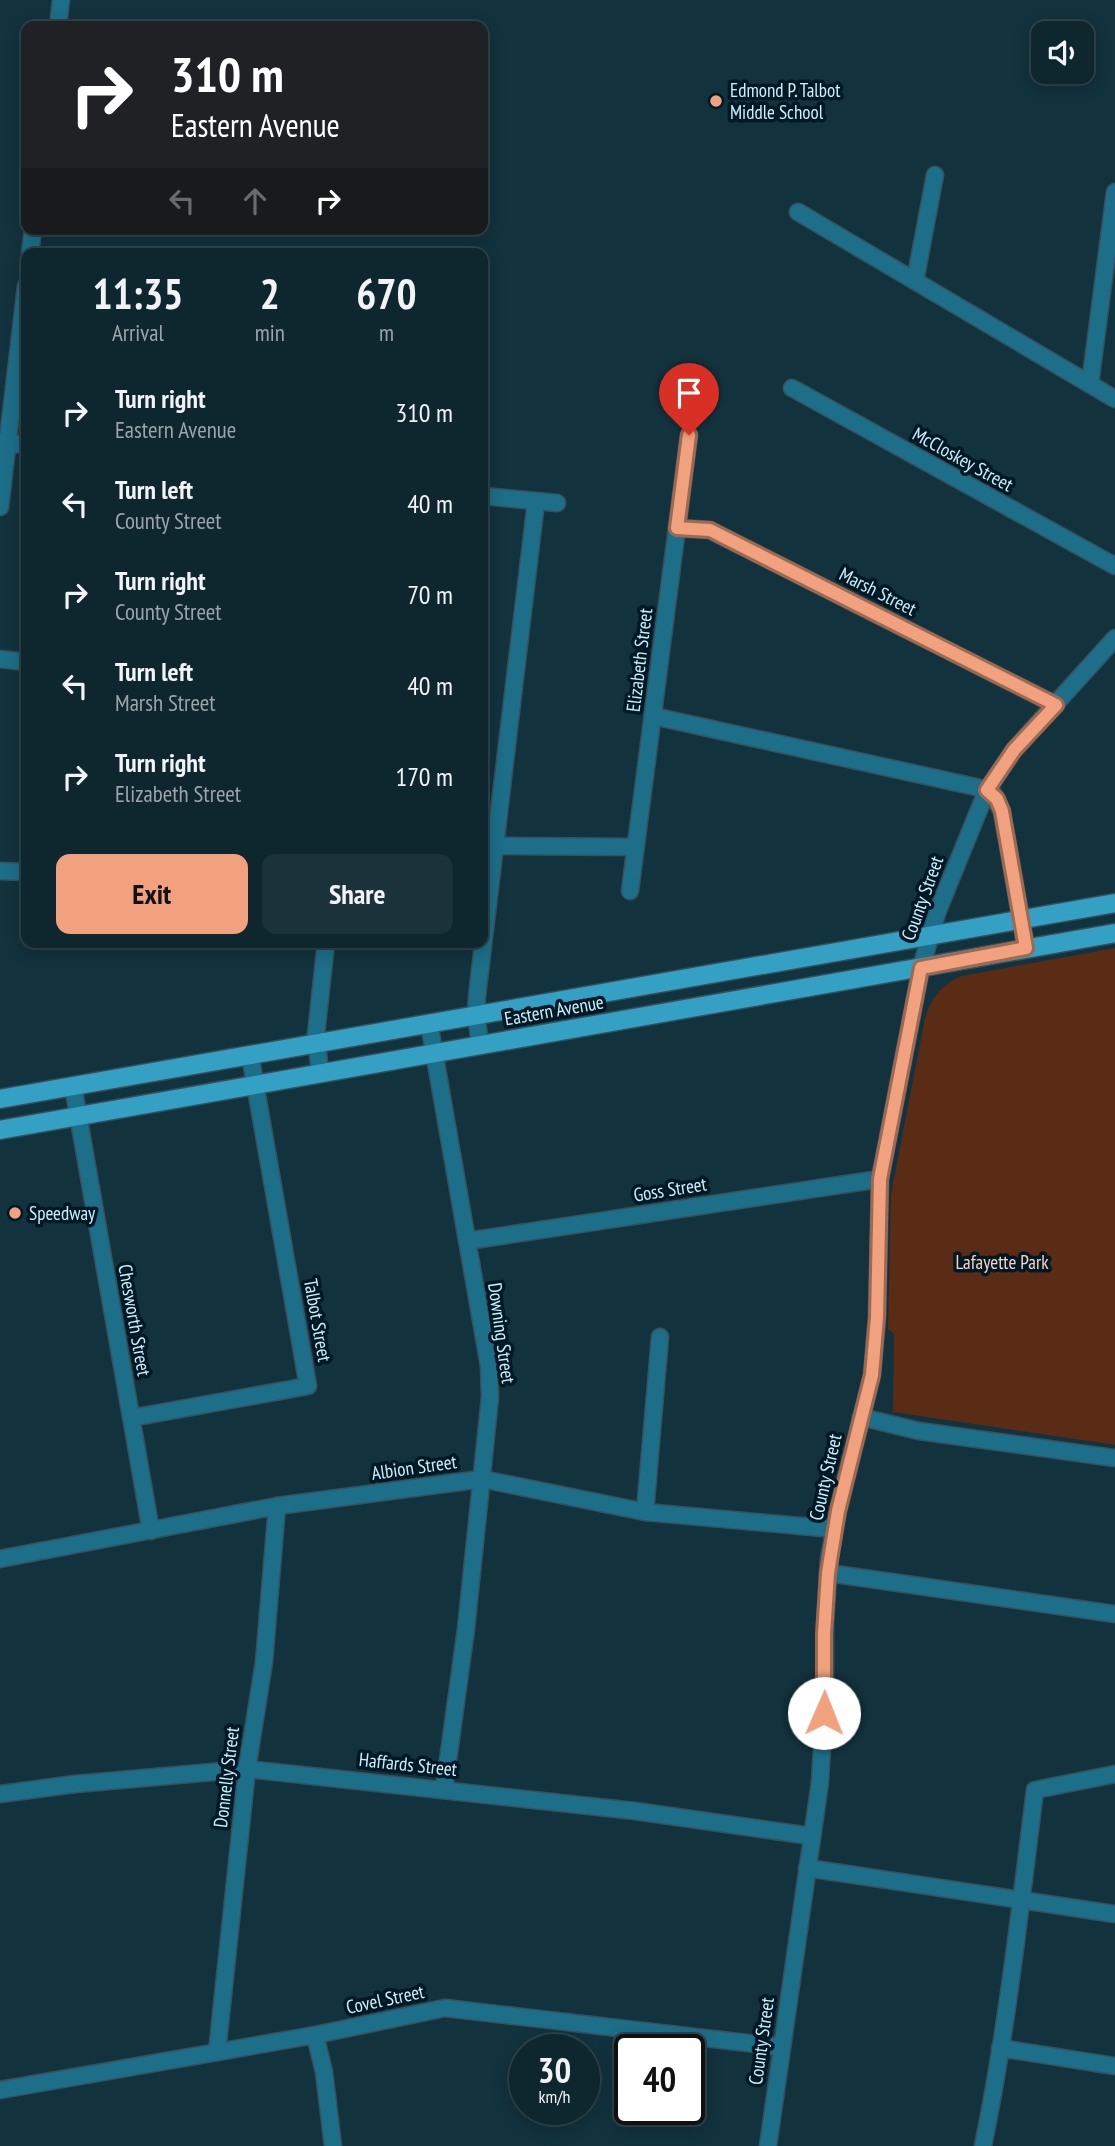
<!DOCTYPE html>
<html lang="en">
<head>
<meta charset="utf-8">
<style>
  :root { --surface:#0e262e; --page:#1c323a; --text:#f1f3f6; --muted:#9ba5aa; --line:#2e434a; --accent:#f1a17d }
  body { margin:0; font-family:"PT Sans Narrow",sans-serif; background:var(--page); color:var(--text); height:100vh; display:flex; flex-direction:column; font-size:26px; white-space:nowrap }
  * { box-sizing:border-box; margin:0 }
  p { font-size:23px; color:var(--muted) }
  .icon { flex:none; width:38px; height:38px; fill:none; stroke:currentColor; stroke-width:2; stroke-linecap:round; stroke-linejoin:round }
  .map { position:relative; flex:1; overflow:hidden }
  .sheet { position:absolute; left:21px; top:248px; width:467px; height:700px; display:flex; flex-direction:column; background:var(--surface); border-radius:14px; box-shadow:0 4px 18px #0003,0 0 0 2px var(--line) }
  .sheet>* { flex:none }
  .top-card { position:absolute; left:21px; top:21px; width:467px; height:214px; border-radius:14px; box-shadow:0 4px 18px #0003,0 0 0 2px var(--line); background:#202124; color:#fff; overflow:hidden }
  .tools { position:absolute; left:1031px; top:21px; display:grid; gap:14px }
  .tools a { display:grid; place-items:center; width:63px; height:63px; border-radius:14px; background:var(--surface); box-shadow:0 4px 18px #0003,0 0 0 2px var(--line); font-size:35px }
  .speed { position:absolute; left:509px; top:2034px; display:flex; gap:14px; font-size:35px; font-weight:700; text-align:center }
  .speed>* { display:grid; place-content:center; width:91px; height:91px; border-radius:50%; background:var(--surface); box-shadow:0 4px 18px #0003,0 0 0 2px var(--line); line-height:1 }
  .speed small { font-size:18px; font-weight:400 }
  .speed .limit { border:4px solid #111; border-radius:10px; background:#fff; color:#111 }
  .pin { position:absolute; display:grid; place-items:center; width:60px; height:60px; color:#fff; margin:-72px -30px; border-radius:50% 50% 50% 0; rotate:-45deg; box-shadow:0 0 7px #0007 }
  .pin .icon { rotate:45deg }
  .me { position:absolute; width:77px; margin:-38px; rotate:1deg; stroke-linejoin:round; filter:drop-shadow(0 0 5px #0008) }
  .turn { display:flex; align-items:center; gap:24px; height:147px; padding:0 35px; font-size:32px }
  .turn .icon { width:91px; height:91px; stroke-width:2.5 }
  .turn b { display:block; font-size:49px; line-height:60px }
  .lanes { display:flex; align-items:center; height:66px; padding:0 35px; background:#0003; justify-content:center; gap:35px; direction:ltr }
  .lanes .off { opacity:.35 }
  .eta { display:flex; justify-content:space-evenly; align-items:center; height:119px; text-align:center }
  .eta b { font-size:42px; font-weight:800; line-height:49px }
  .primary-button { display:flex; gap:14px; margin-top:auto; padding:14px 35px }
  .primary-button a { flex:1; height:80px; border-radius:14px; background:var(--accent); color:#111; font-size:28px; font-weight:800; line-height:80px; text-align:center }
  .primary-button a+a { background:var(--page); color:var(--text) }
  ul { padding:0; list-style:none }
  li { display:flex; align-items:center; gap:21px; height:91px; padding:0 35px }
  li div { flex:1 }
  li b { display:block; font-size:26px }
  li em { font-style:normal }
  .map>svg:first-child { display:block }
</style>
</head>
<body>
<div class="map">
<svg width="1115" height="2146" viewBox="0 0 1115 2146">
  <rect width="100%" height="100%" fill="#12323d"/>
  <!-- green -->
  <path fill="#5a2c15" d="M1115 948V1445L893 1412 894 1334 888 1329 891 1194 925 1018C931 998 942 984 961 976Z"/>
  <g fill="none" stroke-linecap="round" stroke-linejoin="round">
    <defs>
      <g id="minor">
        <path d="M58 26 61 0"/>
        <path d="M798 212 1115 399"/>
        <path d="M30 254 33 229"/>
        <path d="M915 281 935 175"/>
        <path d="M1090 384 1115 192"/>
        <path d="M792 388 1115 566"/>
        <path d="M0 442 26 445"/>
        <path d="M483 496 557 503"/>
        <path d="M0 507 26 286"/>
        <path d="M677 528 710 530 1056 705"/>
        <path d="M0 659 26 662"/>
        <path d="M653 716 976 787 993 793 1002 812 1026 948"/>
        <path d="M495 846 636 847"/>
        <path d="M0 871 26 872"/>
        <path d="M630 891 689 435"/>
        <path d="M429 1023 489 1366 490 1397 466 1629 444 1789"/>
        <path d="M480 1044 476 1014 477 996 536 502"/>
        <path d="M320 1073 316 1034 326 943"/>
        <path d="M73 1086 151 1531"/>
        <path d="M467 1241 880 1179"/>
        <path d="M861 1417 919 1431 1115 1458"/>
        <path d="M131 1418 308 1386 250 1055"/>
        <path d="M645 1512 660 1337"/>
        <path d="M0 1559 277 1506 482 1479 645 1512 834 1529"/>
        <path d="M828 1573 1115 1614"/>
        <path d="M0 1794 75 1784 247 1769 635 1811 811 1836"/>
        <path d="M807 1868 1115 1914"/>
        <path d="M315 2035 324 2072 333 2146"/>
        <path d="M1000 2048 1115 2066"/>
        <path d="M217 2052 247 1769 264 1662 277 1506"/>
        <path d="M0 2090 315 2035 445 2008 782 2047"/>
        <path d="M768 2146 820 1782 825 1695V1624L829 1558 838 1511 872 1375 877 1317 880 1179 921 968 937 913 987 790 1014 750 1115 638"/>
        <path d="M983 2146C1007 2029 1020 1909 1035 1790L1115 1774"/>
      </g>
      <g id="major">
        <path d="M0 1099 1115 903"/>
        <path d="M0 1130 1115 933"/>
      </g>
    </defs>
    <!-- minor casing -->
    <use href="#minor" stroke="#35515d" stroke-width="19"/>
    <!-- major casing -->
    <use href="#major" stroke="#35515d" stroke-width="21"/>
    <!-- minor -->
    <use href="#minor" stroke="#1d6e89" stroke-width="16"/>
    <!-- major -->
    <use href="#major" stroke="#33a0c4" stroke-width="18"/>
  </g>
  <g fill="none" stroke-linecap="round" stroke-linejoin="round">
    <defs>
      <path id="route" d="M689 435 677 528 710 530 1056 705 1014 750 987 790 997 799 1002 811 1026 948 921 968 880 1179 877 1317 872 1375 838 1511 828 1573 824 1634V1713"/>
    </defs>
    <!-- route casing -->
    <use href="#route" stroke="#9d6951" stroke-width="18"/>
    <!-- route -->
    <use href="#route" stroke="#f1a17d" stroke-width="12"/>
  </g>
  <!-- markers -->
  <g fill="#f1a17d" stroke="#001924" stroke-width="2.5">
    <circle cx="716" cy="101" r="7"/>
    <circle cx="15" cy="1213" r="7"/>
  </g>
  <g text-anchor="middle" dominant-baseline="central" stroke-width="7" stroke-linejoin="round" paint-order="stroke">
    <!-- poi labels -->
    <g font-size="19" fill="#cbeffe" stroke="#001924" text-anchor="start">
      <text x="730" y="90">Edmond P. Talbot<tspan x="730" dy="22">Middle School</tspan></text>
      <text x="29" y="1213">Speedway</text>
    </g>
    <!-- street labels -->
    <g font-size="19" fill="#cbeffe" stroke="#001924">
      <text transform="translate(963 459) rotate(29)">McCloskey Street</text>
      <text transform="translate(878 591) rotate(27)">Marsh Street</text>
      <text transform="translate(639 660) rotate(-83)">Elizabeth Street</text>
      <text transform="translate(922 898) rotate(-70)">County Street</text>
      <text transform="translate(554 1010) rotate(-10)">Eastern Avenue</text>
      <text transform="translate(670 1189) rotate(-9)">Goss Street</text>
      <text transform="translate(135 1320) rotate(80)">Chesworth Street</text>
      <text transform="translate(318 1320) rotate(80)">Talbot Street</text>
      <text transform="translate(502 1333) rotate(82)">Downing Street</text>
      <text transform="translate(414 1467) rotate(-8)">Albion Street</text>
      <text transform="translate(825 1477) rotate(-77)">County Street</text>
      <text transform="translate(408 1764) rotate(6)">Haffards Street</text>
      <text transform="translate(226 1777) rotate(-83)">Donnelly Street</text>
      <text transform="translate(385 1999) rotate(-12)">Covel Street</text>
      <text transform="translate(761 2041) rotate(-82)">County Street</text>
    </g>
    <!-- park labels -->
    <g font-size="19" fill="#fad3c2" stroke="#001924">
      <text x="1002" y="1262">Lafayette Park</text>
    </g>
  </g>
</svg>
<div class="tools">
<a><svg class="icon" aria-label="sound" viewBox="0 0 24 24"><path d="M4 9h4l5-4v14l-5-4H4zM17 9q2 3 0 6"/></svg></a>
</div>
<div class="speed"><div>30<small>km/h</small></div><div class="limit">40</div></div>
<div class="pin" style="left:689px;top:435px;background:#d93025"><svg class="icon" aria-label="arrive" viewBox="0 0 24 24"><path d="M6 21V4h12l-3 4 3 4H6"/></svg></div>
<svg class="me" style="left:824px;top:1713px" viewBox="-20 -20 40 40"><circle r="19" fill="#fff"/><path d="M0-13L10 11 0 6-10 11z" fill="#f1a17d"/></svg>
<div class="top-card">
<div class="turn"><svg class="icon" aria-label="right" viewBox="0 0 24 24"><path d="M7 20v-9h11M14 6l5 5-5 5"/></svg><div><b>310 m</b>Eastern Avenue</div></div>
<div class="lanes"><svg class="icon off" aria-label="left" viewBox="0 0 24 24"><path d="M17 20v-9H6M10 6l-5 5 5 5"/></svg><svg class="icon off" aria-label="ahead" viewBox="0 0 24 24"><path d="M12 20V5M6 11l6-6 6 6"/></svg><svg class="icon" aria-label="right" viewBox="0 0 24 24"><path d="M7 20v-9h11M14 6l5 5-5 5"/></svg></div>
</div>
<section class="sheet">
<div class="eta">
<div><b>11:35</b><p>Arrival</p></div>
<div><b>2</b><p>min</p></div>
<div><b>670</b><p>m</p></div>
</div>
<ul>
<li><svg class="icon" aria-label="right" viewBox="0 0 24 24"><path d="M7 20v-9h11M14 6l5 5-5 5"/></svg><div><b>Turn right</b><p>Eastern Avenue</p></div><em>310 m</em></li>
<li><svg class="icon" aria-label="left" viewBox="0 0 24 24"><path d="M17 20v-9H6M10 6l-5 5 5 5"/></svg><div><b>Turn left</b><p>County Street</p></div><em>40 m</em></li>
<li><svg class="icon" aria-label="right" viewBox="0 0 24 24"><path d="M7 20v-9h11M14 6l5 5-5 5"/></svg><div><b>Turn right</b><p>County Street</p></div><em>70 m</em></li>
<li><svg class="icon" aria-label="left" viewBox="0 0 24 24"><path d="M17 20v-9H6M10 6l-5 5 5 5"/></svg><div><b>Turn left</b><p>Marsh Street</p></div><em>40 m</em></li>
<li><svg class="icon" aria-label="right" viewBox="0 0 24 24"><path d="M7 20v-9h11M14 6l5 5-5 5"/></svg><div><b>Turn right</b><p>Elizabeth Street</p></div><em>170 m</em></li>
</ul>
<div class="primary-button"><a>Exit</a><a>Share</a></div>
</section>
</div>
</body>
</html>
